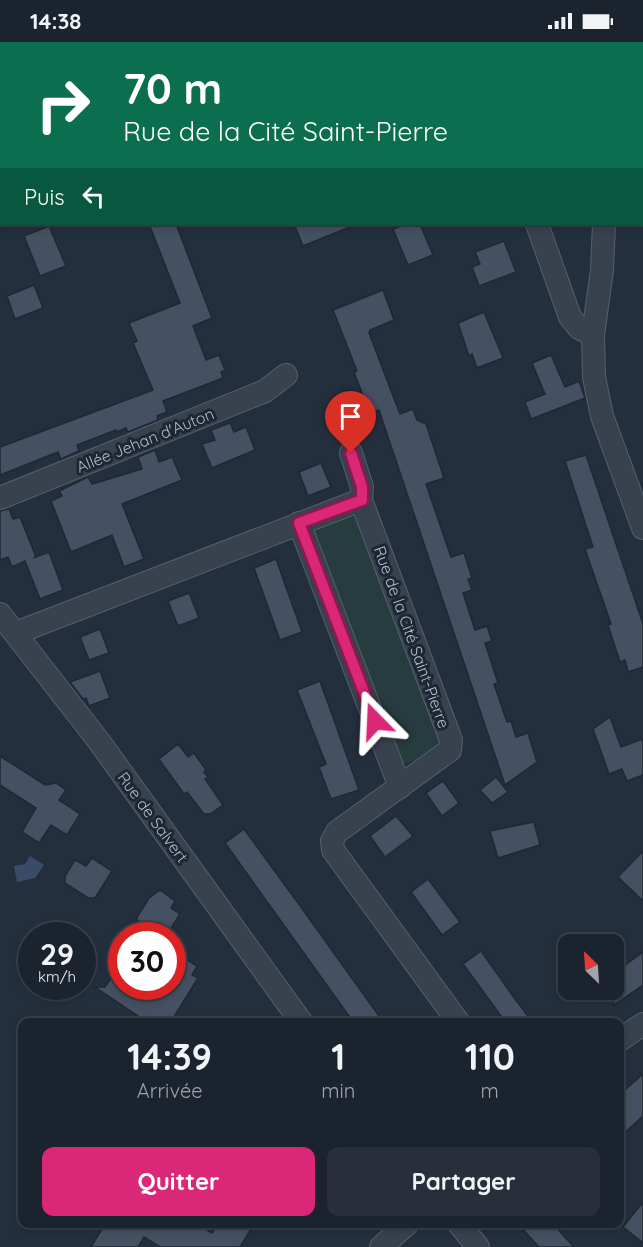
<!DOCTYPE html>
<html lang="fr">
<head>
<meta charset="utf-8">
<style>
  :root { --surface:#1b232e; --page:#282f3a; --text:#f1f3f6; --muted:#a0a4aa; --line:#39404a; --accent:#db2777 }
  body { margin:0; font-family:Quicksand,sans-serif; background:var(--page); color:var(--text); height:100vh; display:flex; flex-direction:column; font-size:22px; white-space:nowrap }
  * { box-sizing:border-box; margin:0 }
  p { font-size:20px; color:var(--muted) }
  .icon { flex:none; width:33px; height:33px; fill:none; stroke:currentColor; stroke-width:2; stroke-linecap:round; stroke-linejoin:round }
  .map { position:relative; flex:1; overflow:hidden }
  .drawer { position:absolute; left:18px; top:976px; width:606px; height:210px; display:flex; flex-direction:column; background:var(--surface); border-radius:12px; box-shadow:0 3px 9px #0003,0 0 0 2px var(--line) }
  .drawer>* { flex:none }
  .banner { position:absolute; left:0px; top:0px; width:644px; height:183px; box-shadow:0 3px 9px #0003,0 0 0 2px var(--line); background:#0b6e4f; color:#fff; overflow:hidden }
  .needle { width:39px; rotate:335deg }
  .fabs { position:absolute; left:558px; top:892px; display:grid; gap:12px }
  .fabs a { display:grid; place-items:center; width:66px; height:66px; border-radius:12px; background:var(--surface); box-shadow:0 3px 9px #0003,0 0 0 2px var(--line); font-size:30px }
  .speed { position:absolute; left:18px; top:880px; display:flex; gap:12px; font-size:30px; font-weight:700; text-align:center }
  .speed>* { display:grid; place-content:center; width:78px; height:78px; border-radius:50%; background:var(--surface); box-shadow:0 3px 9px #0003,0 0 0 2px var(--line); line-height:1 }
  .speed small { font-size:15px; font-weight:400 }
  .speed .limit { border:9px solid #d22; background:#fff; color:#111 }
  .pin { position:absolute; display:grid; place-items:center; width:51px; height:51px; color:#fff; margin:-62px -26px; border-radius:50% 50% 50% 0; rotate:-45deg; box-shadow:0 0 6px #0007 }
  .pin .icon { rotate:45deg }
  .me { position:absolute; width:66px; margin:-33px; rotate:339deg; stroke-linejoin:round; filter:drop-shadow(0 0 4px #0008) }
  .turn { display:flex; align-items:center; gap:21px; height:126px; padding:0 24px; font-size:27px }
  .turn .icon { width:78px; height:78px; stroke-width:2.5 }
  .turn b { display:block; font-size:42px; line-height:51px }
  .then { display:flex; align-items:center; height:57px; padding:0 24px; background:#0003; gap:12px; font-size:22px }
  .eta { display:flex; justify-content:space-evenly; align-items:center; height:102px; text-align:center }
  .eta b { font-size:36px; font-weight:700; line-height:42px }
  .cta { display:flex; gap:12px; margin-top:auto; padding:12px 24px }
  .cta a { flex:1; height:69px; border-radius:12px; background:var(--accent); color:#fff; font-size:24px; font-weight:700; line-height:69px; text-align:center }
  .cta a+a { background:var(--page); color:var(--text) }
  .status { display:flex; justify-content:space-between; align-items:center; height:42px; padding:0 30px; background:var(--surface); direction:ltr }
  .status svg { height:16px; fill:currentColor }
  .map>svg:first-child { display:block }
</style>
</head>
<body>
<div class="status"><b>14:38</b><svg viewBox="0 0 49 12"><path d="M0 12V9h3v3zM5 12V6h3v6zM10 12V3h3v9zM15 12V0h3v12zM26 1h20v11H26zM47 4h2v5h-2z"/></svg></div>
<div class="map">
<svg width="643" height="1205" viewBox="0 0 643 1205">
  <rect width="100%" height="100%" fill="#242f3e"/>
  <!-- green -->
  <path fill="#263c3f" d="M359 468 446 705 400 724 306 488Z"/>
  <!-- water -->
  <path fill="#394c67" d="M30 814 44 823 35 836 17 840 14 824 25 822Z"/>
  <!-- building -->
  <g fill="#455162" stroke="#1f2835" stroke-width="1.5">
    <path d="M149 182H176L212 276 193 284 206 318 219 313 225 328 221 330 223 336 163 359 167 370 157 374 158 378 128 390 126 386 117 390 116 388 77 403 79 409 61 417 58 410 0 433V405L153 348 133 301 137 299 129 281 180 261Z"/>
    <path d="M294 182H357L303 204Z"/>
    <path d="M407 182H420L433 213 408 223 393 187Z"/>
    <path d="M49 184 66 224 40 234 24 194Z"/>
    <path d="M504 199 516 230 479 244 472 225 480 222 475 210Z"/>
    <path d="M34 243 43 266 15 277 7 254Z"/>
    <path d="M383 248 394 278 370 288 369 291 400 372 413 367 417 378 426 382 444 436 426 442 451 515 464 511 472 536 468 537 472 548 463 551 475 588 487 584 492 599 485 601 498 641 494 642 507 680 511 679 516 695 528 691 537 720 505 743 379 368 370 372 354 330 357 329 333 268Z"/>
    <path d="M484 270 503 316 477 326 472 312 469 314 458 281Z"/>
    <path d="M551 313 565 345 579 339 585 356 531 377 525 360 545 352 532 321Z"/>
    <path d="M230 381 234 390 246 385 255 408 212 426 202 402 215 398 211 388Z"/>
    <path d="M155 408 159 420 172 415 182 438 122 462 144 517 124 525 112 493 71 510 51 459 62 454 59 449 88 435 92 442 142 427 138 415Z"/>
    <path d="M586 413 643 582V625L628 630 625 618 620 620 608 583 611 582 585 507 593 505 565 419Z"/>
    <path d="M321 421 331 445 308 454 299 430Z"/>
    <path d="M9 467 13 477 20 475 36 515 33 516 49 510 63 548 40 557 25 519 12 525 8 515 0 518V469Z"/>
    <path d="M276 517 302 590 280 598 254 526Z"/>
    <path d="M189 551 199 576 178 584 168 559Z"/>
    <path d="M100 587 109 611 89 618 80 595Z"/>
    <path d="M100 629 110 656 89 664 86 656 83 657 70 640Z"/>
    <path d="M320 639 359 748 331 757 319 725 326 722 297 648Z"/>
    <path d="M610 675 621 705 643 697V733L627 739 622 727 609 732 593 687Z"/>
    <path d="M178 702 188 715 194 711 206 728 204 730 208 735 205 737 223 763 210 772H204L187 750 184 752 159 717Z"/>
    <path d="M0 714 45 743 56 741 66 748 59 758 80 772 67 793 51 783 39 801 22 790 36 766 0 743Z"/>
    <path d="M496 735 508 750 492 761 480 748Z"/>
    <path d="M443 739 459 761 442 774 426 751Z"/>
    <path d="M396 774 413 794 385 815 370 794Z"/>
    <path d="M534 780 540 803 498 816 490 789Z"/>
    <path d="M244 787 298 861 384 981H354L225 801Z"/>
    <path d="M643 809V859L618 835Z"/>
    <path d="M92 816 112 829 95 856H88L65 841V834L75 818 86 824Z"/>
    <path d="M428 837 460 880 442 893 411 850Z"/>
    <path d="M160 848 175 859 171 866 180 872 166 894H161L136 877 149 856Z"/>
    <path d="M481 909 515 957 533 981H506L493 963 463 922Z"/>
    <path d="M643 910V943L614 963V931Z"/>
    <path d="M178 912 197 924 192 933 198 936 170 981H134L138 974 95 945H105L122 920V945H172V920Z"/>
    <path d="M643 1032V1074L620 1095V1052Z"/>
    <path d="M643 1160V1201L623 1185Z"/>
    <path d="M105 1182H197L212 1191 218 1182H254L240 1205H160L144 1195 138 1205H91Z"/>
    <path d="M518 1182H553L574 1205H539Z"/>
  </g>
  <g fill="none" stroke-linecap="round" stroke-linejoin="round">
    <defs>
      <g id="minor">
        <path d="M23 0V2"/>
        <path d="M466 0V2"/>
        <path d="M612 2V0"/>
        <path d="M0 56 2 55"/>
        <path d="M537 182 570 275 579 286 593 293"/>
        <path d="M604 182 602 228 593 293 594 335 602 374 643 486"/>
        <path d="M0 456 265 349 286 333"/>
        <path d="M361 458 451 698 450 708 337 790 332 799 333 808 459 981"/>
        <path d="M299 481 400 745"/>
        <path d="M0 572 98 698 302 981"/>
        <path d="M16 591 361 458 362 445 351 411"/>
        <path d="M620 998 643 982"/>
        <path d="M459 1182 478 1205"/>
        <path d="M381 1205 407 1182"/>
      </g>
    </defs>
    <!-- minor casing -->
    <use href="#minor" stroke="#565f6c" stroke-width="24"/>
    <!-- minor -->
    <use href="#minor" stroke="#38414e" stroke-width="22"/>
  </g>
  <g fill="none" stroke-linecap="round" stroke-linejoin="round">
    <defs>
      <path id="route" d="M351 411 362 445V458L299 481 375 679"/>
    </defs>
    <!-- route casing -->
    <use href="#route" stroke="#8e194d" stroke-width="15"/>
    <!-- route -->
    <use href="#route" stroke="#db2777" stroke-width="10"/>
  </g>
  <g text-anchor="middle" dominant-baseline="central" stroke-width="6" stroke-linejoin="round" paint-order="stroke">
    <!-- street labels -->
    <g font-size="16" fill="#b4bcc9" stroke="#1d2633">
      <text transform="translate(145 398) rotate(-22)">Allée Jehan d'Auton</text>
      <text transform="translate(412 595) rotate(70)">Rue de la Cité Saint-Pierre</text>
      <text transform="translate(153 775) rotate(54)">Rue de Salvert</text>
    </g>
  </g>
</svg>
<div class="fabs">
<a><svg class="needle" viewBox="-14 -14 28 28"><path d="M0-13l5 13h-10z" fill="#e53935"/><path d="M0 13l5-13h-10z" fill="#a0a4aa"/></svg></a>
</div>
<div class="speed"><div>29<small>km/h</small></div><div class="limit">30</div></div>
<div class="pin" style="left:351px;top:411px;background:#d93025"><svg class="icon" aria-label="arrive" viewBox="0 0 24 24"><path d="M6 21V4h12l-3 4 3 4H6"/></svg></div>
<svg class="me" style="left:375px;top:679px" viewBox="-20 -20 40 40"><path d="M0-17L14 15 0 8-14 15z" fill="#db2777" stroke="#fff" stroke-width="4"/></svg>
<div class="banner">
<div class="turn"><svg class="icon" aria-label="right" viewBox="0 0 24 24"><path d="M7 20v-9h11M14 6l5 5-5 5"/></svg><div><b>70 m</b>Rue de la Cité Saint-Pierre</div></div>
<div class="then">Puis<svg class="icon" aria-label="left" viewBox="0 0 24 24"><path d="M17 20v-9H6M10 6l-5 5 5 5"/></svg></div>
</div>
<section class="drawer">
<div class="eta">
<div><b>14:39</b><p>Arrivée</p></div>
<div><b>1</b><p>min</p></div>
<div><b>110</b><p>m</p></div>
</div>
<div class="cta"><a>Quitter</a><a>Partager</a></div>
</section>
</div>
</body>
</html>
